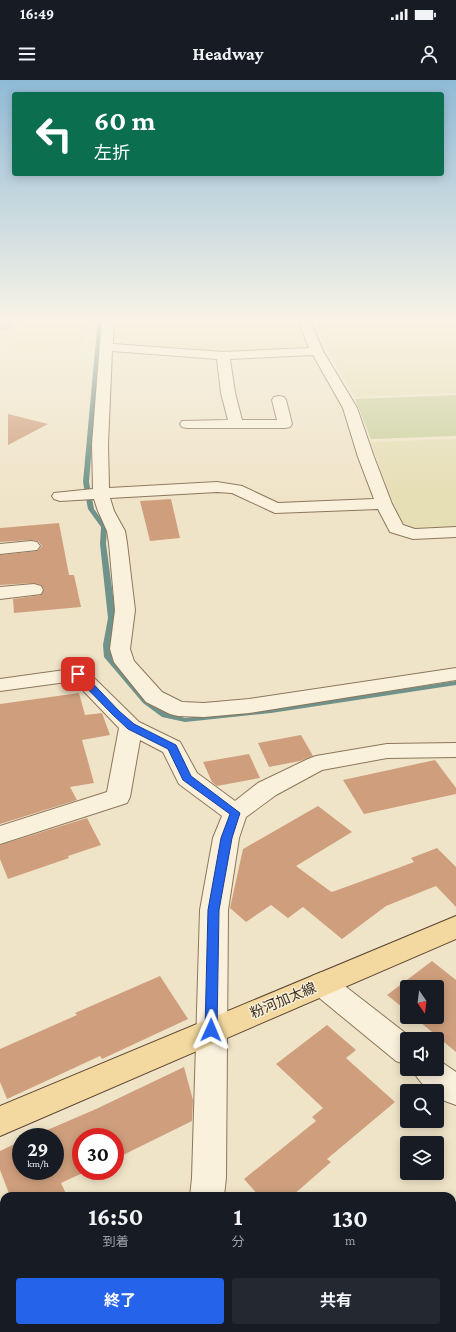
<!DOCTYPE html>
<html lang="ja">
<head>
<meta charset="utf-8">
<style>
  :root { --surface:#171b24; --page:#242831; --text:#f1f3f6; --muted:#9ea1a6; --accent:#2563eb }
  body { margin:0; font-family:"Crimson Pro","Noto Sans JP",serif; background:var(--page); color:var(--text); height:100vh; display:flex; flex-direction:column; font-size:15px; white-space:nowrap }
  * { box-sizing:border-box; margin:0 }
  p { font-size:13px; color:var(--muted) }
  .icon { flex:none; width:22px; height:22px; fill:none; stroke:currentColor; stroke-width:2; stroke-linecap:round; stroke-linejoin:round }
  .map { position:relative; flex:1; overflow:hidden }
  .details { position:absolute; left:0px; top:1112px; width:456px; height:140px; display:flex; flex-direction:column; background:var(--surface); border-radius:12px 12px 0 0; box-shadow:0 2px 10px #0003 }
  .details>* { flex:none }
  .top-card { position:absolute; left:12px; top:12px; width:432px; height:84px; border-radius:4px; box-shadow:0 2px 10px #0003; background:#0b6e4f; color:#fff; overflow:hidden }
  .needle { width:26px; rotate:166deg }
  .controls { position:absolute; left:400px; top:900px; display:grid; gap:8px }
  .controls a { display:grid; place-items:center; width:44px; height:44px; border-radius:4px; background:var(--surface); box-shadow:0 2px 10px #0003; font-size:20px }
  .speed { position:absolute; left:12px; top:1048px; display:flex; gap:8px; font-size:20px; font-weight:700; text-align:center }
  .speed>* { display:grid; place-content:center; width:52px; height:52px; border-radius:50%; background:var(--surface); box-shadow:0 2px 10px #0003; line-height:1 }
  .speed small { font-size:10px; font-weight:400 }
  .speed .limit { border:6px solid #d22; background:#fff; color:#111 }
  .pin { position:absolute; display:grid; place-items:center; width:34px; height:34px; color:#fff; margin:-17px; border-radius:8px; box-shadow:0 2px 6px #0006 }
  .me { position:absolute; width:44px; margin:-22px; rotate:1deg; stroke-linejoin:round; filter:drop-shadow(0 0 3px #0008) }
  .turn { display:flex; align-items:center; gap:14px; height:84px; padding:0 16px; font-size:18px }
  .turn .icon { width:52px; height:52px; stroke-width:2.5 }
  .turn b { display:block; font-size:28px; line-height:34px }
  .eta { display:flex; justify-content:space-evenly; align-items:center; height:68px; text-align:center }
  .eta b { font-size:24px; font-weight:700; line-height:28px }
  .primary-button { display:flex; gap:8px; margin-top:auto; padding:8px 16px }
  .primary-button a { flex:1; height:46px; border-radius:4px; background:var(--accent); color:#fff; font-size:16px; font-weight:700; line-height:46px; text-align:center }
  .primary-button a+a { background:var(--page); color:var(--text) }
  .status { display:flex; justify-content:space-between; align-items:center; height:28px; padding:0 20px; background:var(--surface); direction:ltr }
  .status svg { height:11px; fill:currentColor }
  header { display:flex; justify-content:space-between; align-items:center; height:52px; padding:0 16px; background:var(--surface); font-size:18px; font-weight:700 }
  .map>svg:first-child { display:block }
</style>
</head>
<body>
<div class="status"><b>16:49</b><svg viewBox="0 0 49 12"><path d="M0 12V9h3v3zM5 12V6h3v6zM10 12V3h3v9zM15 12V0h3v12zM26 1h20v11H26zM47 4h2v5h-2z"/></svg></div>
<header><svg class="icon" aria-label="menu" viewBox="0 0 24 24"><path d="M4 6h16M4 12h16M4 18h16"/></svg>Headway<svg class="icon" aria-label="person" viewBox="0 0 24 24"><circle cx="12" cy="8" r="4"/><path d="M4 21q1-7 8-7t8 7"/></svg></header>
<div class="map">
<svg width="456" height="1252" viewBox="0 0 456 1252">
  <rect width="100%" height="100%" fill="#f0e4c8"/>
  <!-- farmland -->
  <g fill="#e6deb5">
    <path d="M26 238H88L83 266 10 269Z"/>
    <path d="M119 238H293L304 269 222 273 155 265 118 264Z"/>
    <path d="M313 238H456V313L355 317 326 268Z"/>
    <path d="M456 359V447L413 448 402 445 370 362Z"/>
  </g>
  <!-- green -->
  <path fill="#c9cf9b" d="M456 315V356L371 359 355 319Z"/>
  <g fill="none" stroke-linecap="round" stroke-linejoin="round">
    <!-- stream -->
    <path fill="#6f938a" fill-rule="evenodd" d="M98 238H102L89 402 94 429 107 447 106 464 116 538 111 565 112 577 149 619 168 633 185 638 271 629 456 601V605L271 633 185 642 162 637 143 623 104 577 103 565 108 538 100 464 101 447 88 429 83 402Z"/>
    <!-- river -->
    <path fill="#a9c4bc" fill-rule="evenodd" d="M0 238H16L9 249 0 251Z"/>
  </g>
  <!-- building -->
  <g fill="#cf9f7d">
    <path d="M8 334 48 344 8 365Z"/>
    <path d="M171 419 180 458 150 461 140 421Z"/>
    <path d="M59 443 69 495H74L81 527 14 533 13 519 41 515 44 509 41 505 34 503 0 505V475L37 471 42 466 38 461 31 460 0 462V448Z"/>
    <path d="M79 613 85 635 102 633 110 655 82 660 94 703 70 707 77 720 0 744V624Z"/>
    <path d="M301 655 313 676 300 681 269 687 258 663Z"/>
    <path d="M249 674 260 698 217 706 212 702 203 682Z"/>
    <path d="M435 680 456 708V714L364 734 343 700Z"/>
    <path d="M318 726 352 752 296 786 330 811 332 812 398 788 414 782 411 778 437 768 456 787V827L436 806 386 826 342 859 303 827 288 838 271 825 246 842 230 828 243 769Z"/>
    <path d="M87 738 101 765 68 776 69 778 8 799 0 779V765Z"/>
    <path d="M432 881 456 900V972L414 937H437V907H407V931L387 915Z"/>
    <path d="M160 896 188 939 102 979 100 976 7 1019 0 1002V969L77 935 75 933Z"/>
    <path d="M327 945 356 970 346 978 395 1022 327 1079 331 1082 292 1116H259L244 1099 316 1041 312 1037 323 1028 276 984Z"/>
    <path d="M184 987 193 1020 192 1041 115 1079V1057H81V1091H87L61 1103 67 1116H10L0 1090V1071L21 1061V1091H55V1057H31L96 1029Z"/>
  </g>
  <g fill="none" stroke-linecap="round" stroke-linejoin="round">
    <defs>
      <g id="minor">
        <path d="M102 238H114L113 264 223 272 309 268 297 238H309L323 271 357 328 374 377 392 424 403 445 415 449 456 447V457L413 459 390 452 378 429 275 433 232 413 217 412 110 418 114 431 125 451 127 463 135 530 130 569 134 581 162 612 182 622 204 623 249 619 456 588V600L249 633 204 637 178 636 170 634 146 622 117 586 114 582 110 569 115 530 109 463 107 451 98 431 94 419 60 421 54 419 52 416 54 413 93 409 92 364ZM112 271 217 279 221 313 228 340 182 341 180 344 182 347 187 348H285L290 347 292 344 286 320 284 317 279 316 274 317 272 320 277 340H242L235 313 230 279 313 275 343 328 358 377 374 419 278 423 242 406 217 402 109 408 108 364Z"/>
        <path d="M31 461 37 462 40 466 37 470 0 474V464Z"/>
        <path d="M34 504 41 506 43 510 41 514 0 519V507Z"/>
        <path d="M79 588 86 590 139 642 180 662 197 693 235 721 258 703 308 679 316 676 387 664 456 663V677L387 678 322 690 276 715 246 737 239 758 228 830 226 1098 224 1116H190L192 1098 200 830 213 758 222 736 179 704 163 672 140 660 130 717 127 723 0 764V746L107 712 119 648 74 601 0 611V599Z"/>
        <path d="M322 892 332 896 413 959H407V985L396 981 312 912 307 904 312 896Z"/>
        <path d="M437 979 456 992V1025L445 1021 437 1015V1011C426 1011 417 998 412 989H437Z"/>
        <path d="M156 1248H196L195 1252H155Z"/>
      </g>
      <path id="major" d="M456 836V859L0 1056V1026Z"/>
    </defs>
    <!-- minor casing -->
    <use href="#minor" stroke="#8d765c" stroke-width="2"/>
    <!-- major casing -->
    <use href="#major" stroke="#5b4430" stroke-width="2"/>
    <!-- minor -->
    <use href="#minor" fill="#faf1dc" fill-rule="evenodd"/>
    <!-- major -->
    <use href="#major" fill="#f3d9a0" fill-rule="evenodd"/>
  </g>
  <!-- sky -->
  <linearGradient id="sky" x2="0" y2="1"><stop stop-color="#8fbad6"/><stop offset="0.58" stop-color="#f8f3e6"/><stop offset="1" stop-color="#f8f3e6" stop-opacity="0"/></linearGradient>
  <rect width="456" height="413" fill="url(#sky)"/>
  <!-- route -->
  <path fill="#2563eb" stroke="#184099" d="M78 591 82 592 119 631 134 644 176 665 191 696 240 733 232 758 219 830 217 950 216 954 211 956 207 954 205 950 208 830 221 758 230 734 183 700 168 669 128 649 113 635 75 596 74 594 75 592Z"/>
  <g text-anchor="middle" dominant-baseline="central" stroke-width="3" stroke-linejoin="round" paint-order="stroke">
    <!-- near-street labels -->
    <g font-size="14" fill="#3d2e20" stroke="#f7eed8">
      <text transform="translate(283 920) rotate(-23)">粉河加太線</text>
    </g>
  </g>
</svg>
<div class="controls">
<a><svg class="needle" viewBox="-14 -14 28 28"><path d="M0-13l5 13h-10z" fill="#e53935"/><path d="M0 13l5-13h-10z" fill="#9ea1a6"/></svg></a>
<a><svg class="icon" aria-label="sound" viewBox="0 0 24 24"><path d="M4 9h4l5-4v14l-5-4H4zM17 9q2 3 0 6"/></svg></a>
<a><svg class="icon" aria-label="search" viewBox="0 0 24 24"><circle cx="10" cy="10" r="6"/><path d="M15 15l6 6"/></svg></a>
<a><svg class="icon" aria-label="layers" viewBox="0 0 24 24"><path d="M12 4l9 5-9 5-9-5zM3 14l9 5 9-5"/></svg></a>
</div>
<div class="speed"><div>29<small>km/h</small></div><div class="limit">30</div></div>
<div class="pin" style="left:78px;top:594px;background:#d93025"><svg class="icon" aria-label="arrive" viewBox="0 0 24 24"><path d="M6 21V4h12l-3 4 3 4H6"/></svg></div>
<svg class="me" style="left:211px;top:950px" viewBox="-20 -20 40 40"><path d="M0-17L14 15 0 8-14 15z" fill="#2563eb" stroke="#fff" stroke-width="4"/></svg>
<div class="top-card">
<div class="turn"><svg class="icon" aria-label="left" viewBox="0 0 24 24"><path d="M17 20v-9H6M10 6l-5 5 5 5"/></svg><div><b>60 m</b>左折</div></div>
</div>
<section class="details">
<div class="eta">
<div><b>16:50</b><p>到着</p></div>
<div><b>1</b><p>分</p></div>
<div><b>130</b><p>m</p></div>
</div>
<div class="primary-button"><a>終了</a><a>共有</a></div>
</section>
</div>
</body>
</html>
